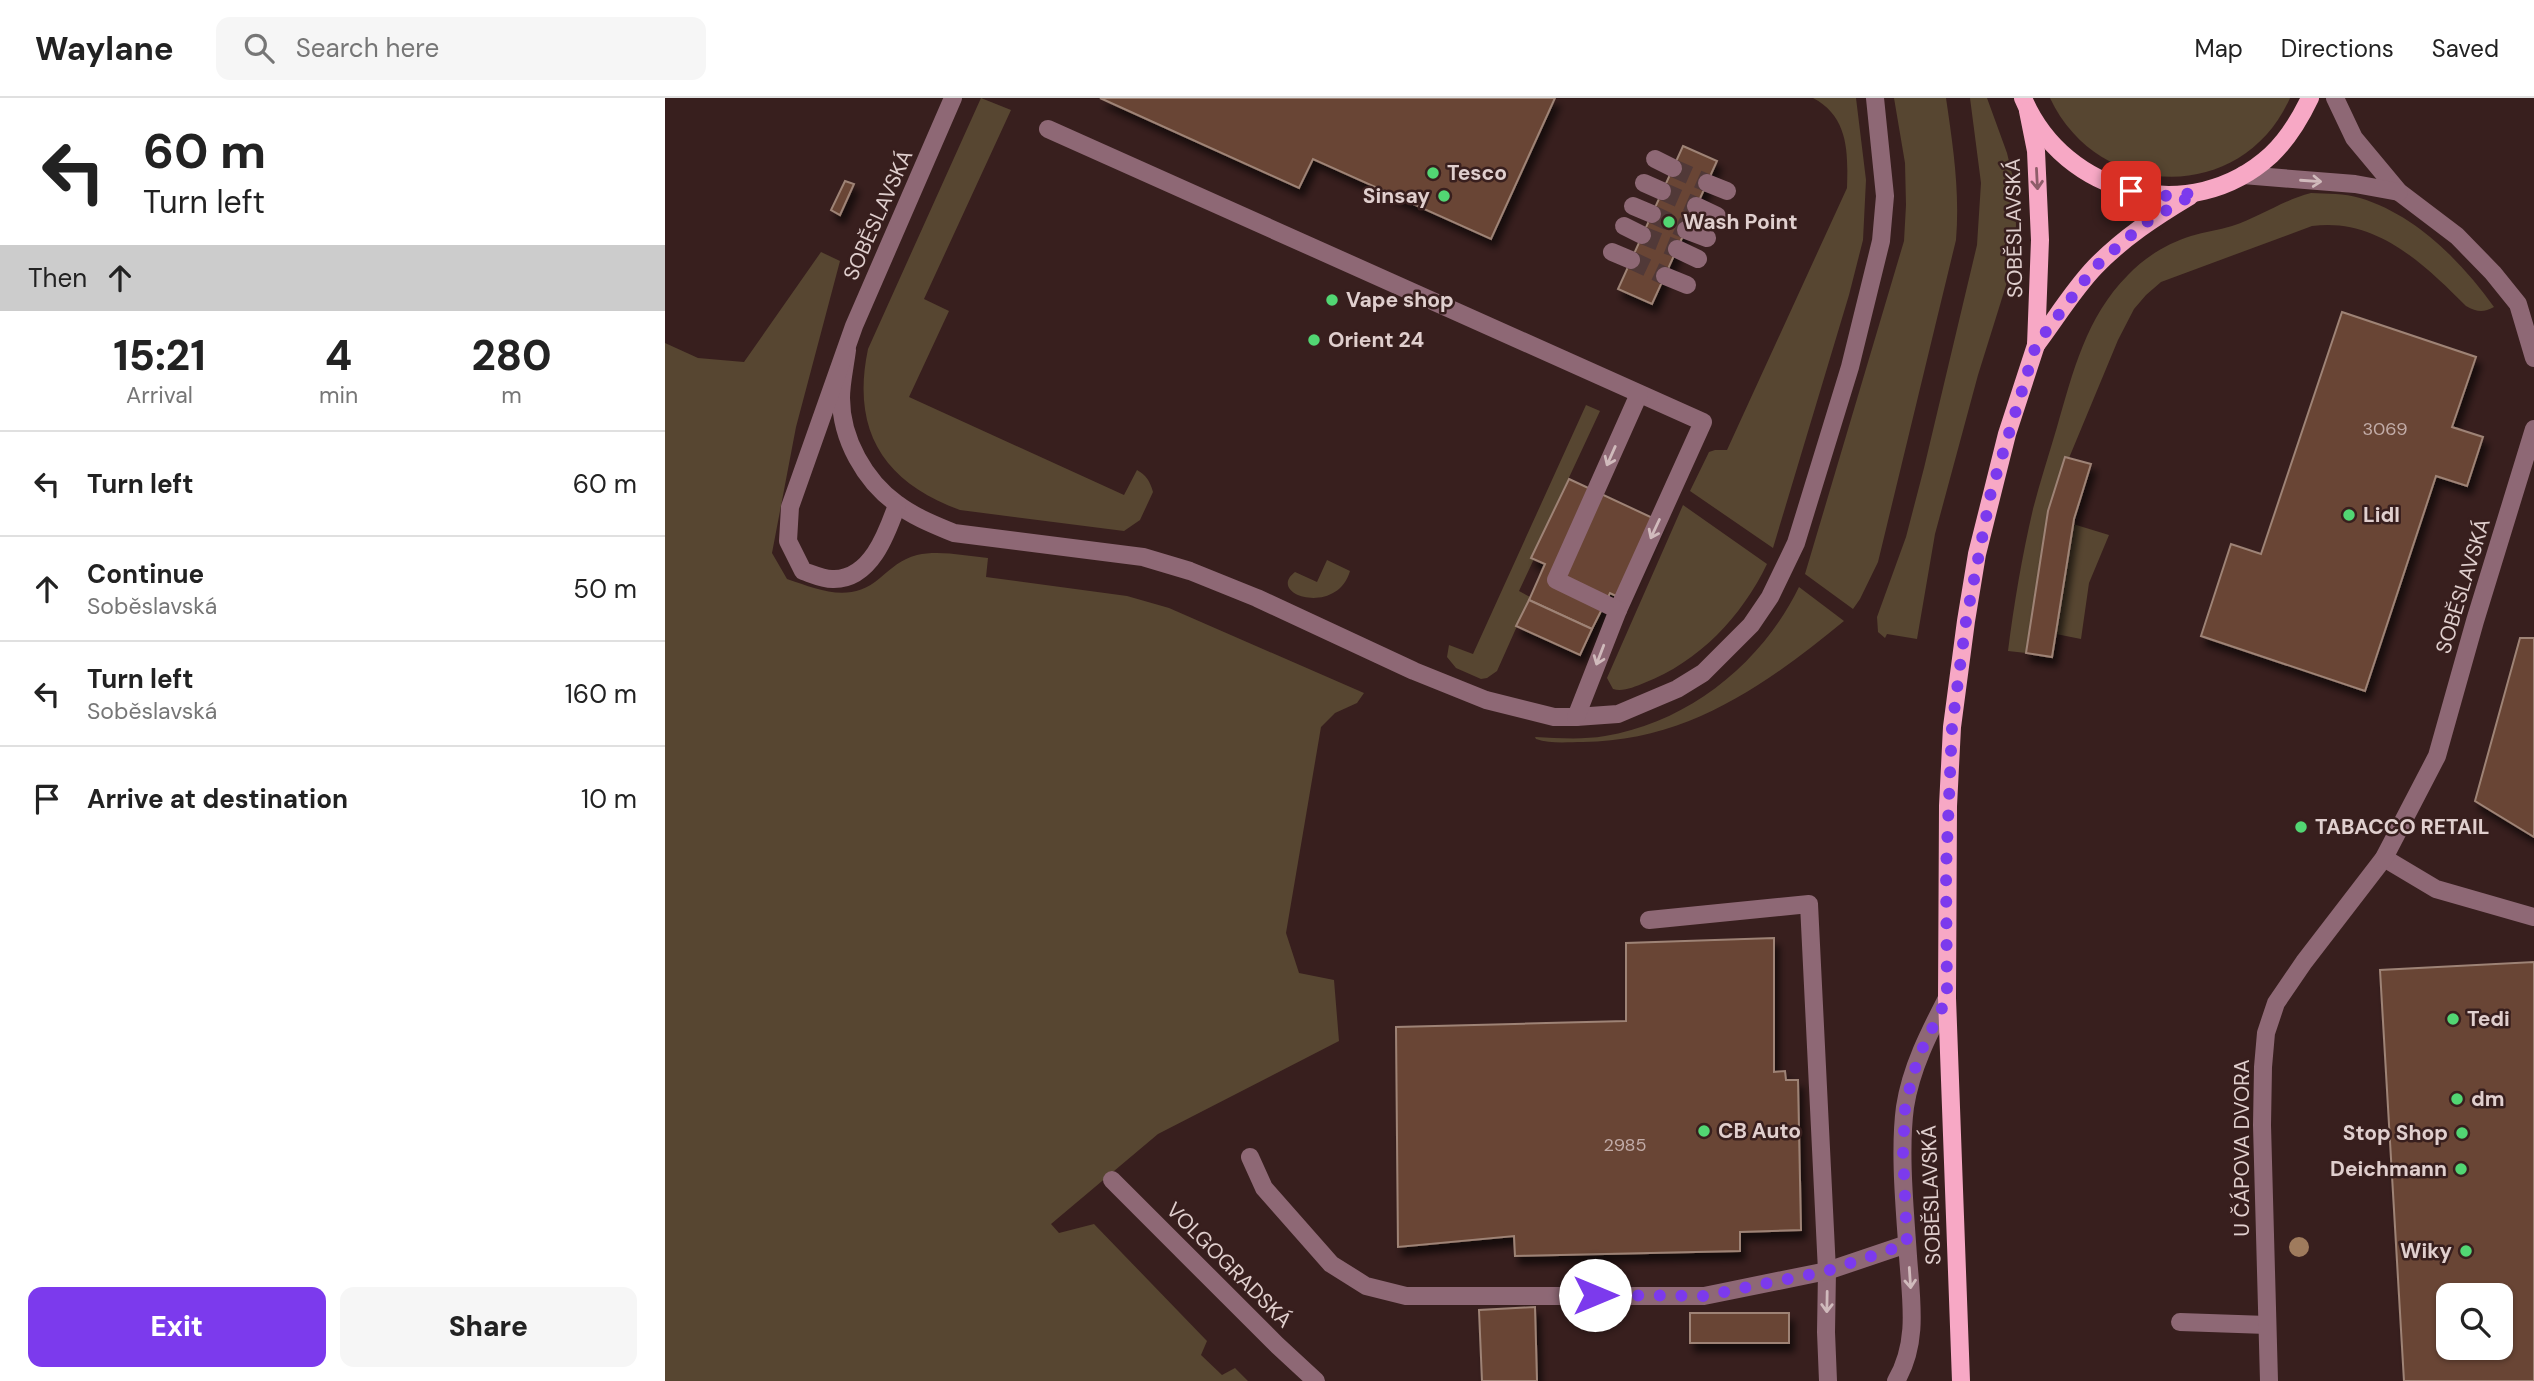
<!DOCTYPE html>
<html lang="en">
<head>
<meta charset="utf-8">
<style>
  :root { --surface:#fff; --page:#f6f6f6; --text:#222; --muted:#767676; --line:#e0e0e0; --accent:#7c3aed }
  body { margin:0; font-family:"DM Sans",sans-serif; background:var(--page); color:var(--text); height:100vh; display:flex; flex-direction:column; font-size:26px; white-space:nowrap }
  * { box-sizing:border-box; margin:0 }
  p { font-size:23px; color:var(--muted) }
  .icon { flex:none; width:38px; height:38px; fill:none; stroke:currentColor; stroke-width:2; stroke-linecap:round; stroke-linejoin:round }
  .map { position:relative; flex:1; overflow:hidden }
  .side { display:flex; flex-direction:column; background:var(--surface); width:665px }
  .side>* { flex:none }
  .top-card { background:#fff; color:var(--text); overflow:hidden }
  .buttons { position:absolute; left:1771px; top:1185px; display:grid; gap:14px }
  .buttons a { display:grid; place-items:center; width:77px; height:77px; border-radius:14px; background:var(--surface); box-shadow:0 2px 5px #0004; font-size:35px }
  .pin { position:absolute; display:grid; place-items:center; width:60px; height:60px; color:#fff; margin:-30px; border-radius:14px; box-shadow:0 4px 10px #0006 }
  .me { position:absolute; width:77px; margin:-38px; rotate:90deg; stroke-linejoin:round; filter:drop-shadow(0 0 5px #0008) }
  .turn { display:flex; align-items:center; gap:24px; height:147px; padding:0 28px; font-size:32px }
  .turn .icon { width:91px; height:91px; stroke-width:2.5 }
  .turn b { display:block; font-size:49px; line-height:60px }
  .then { display:flex; align-items:center; height:66px; padding:0 28px; background:#0003; gap:14px; font-size:26px }
  .eta { display:flex; justify-content:space-evenly; align-items:center; height:119px; text-align:center }
  .eta b { font-size:42px; font-weight:800; line-height:49px }
  .action { display:flex; gap:14px; margin-top:auto; padding:14px 28px }
  .action a { flex:1; height:80px; border-radius:14px; background:var(--accent); color:#fff; font-size:28px; font-weight:800; line-height:80px; text-align:center }
  .action a+a { background:var(--page); color:var(--text) }
  ul { padding:0; list-style:none }
  li { display:flex; align-items:center; gap:21px; height:105px; padding:0 28px; border-top:2px solid var(--line) }
  li div { flex:1 }
  li b { display:block; font-size:26px }
  li em { font-style:normal }
  header { display:flex; align-items:center; gap:42px; box-sizing:border-box; height:98px; padding:0 35px; background:var(--surface); border-bottom:2px solid var(--line) }
  header strong { font-size:33px }
  nav { display:flex; gap:38px; margin-inline-start:auto; font-size:24px }
  .search { width:490px; height:63px; background:var(--page); display:flex; align-items:center; gap:18px; box-sizing:border-box; padding:0 24px; border-radius:14px; color:var(--muted); font-size:26px }
  main { display:flex; flex:1; min-height:0 }
  .map>svg:first-child { display:block }
</style>
</head>
<body>
<header>
<strong>Waylane</strong>
<div class="search"><svg class="icon" aria-label="search" viewBox="0 0 24 24"><circle cx="10" cy="10" r="6"/><path d="M15 15l6 6"/></svg>Search here</div>
<nav><a>Map</a><a>Directions</a><a>Saved</a></nav>
</header>
<main>
<section class="side">
<div class="top-card">
<div class="turn"><svg class="icon" aria-label="left" viewBox="0 0 24 24"><path d="M17 20v-9H6M10 6l-5 5 5 5"/></svg><div><b>60 m</b>Turn left</div></div>
<div class="then">Then<svg class="icon" aria-label="ahead" viewBox="0 0 24 24"><path d="M12 20V5M6 11l6-6 6 6"/></svg></div>
</div>
<div class="eta">
<div><b>15:21</b><p>Arrival</p></div>
<div><b>4</b><p>min</p></div>
<div><b>280</b><p>m</p></div>
</div>
<ul>
<li><svg class="icon" aria-label="left" viewBox="0 0 24 24"><path d="M17 20v-9H6M10 6l-5 5 5 5"/></svg><div><b>Turn left</b></div><em>60 m</em></li>
<li><svg class="icon" aria-label="ahead" viewBox="0 0 24 24"><path d="M12 20V5M6 11l6-6 6 6"/></svg><div><b>Continue</b><p>Soběslavská</p></div><em>50 m</em></li>
<li><svg class="icon" aria-label="left" viewBox="0 0 24 24"><path d="M17 20v-9H6M10 6l-5 5 5 5"/></svg><div><b>Turn left</b><p>Soběslavská</p></div><em>160 m</em></li>
<li><svg class="icon" aria-label="arrive" viewBox="0 0 24 24"><path d="M6 21V4h12l-3 4 3 4H6"/></svg><div><b>Arrive at destination</b></div><em>10 m</em></li>
</ul>
<div class="action"><a>Exit</a><a>Share</a></div>
</section>
<div class="map">
<svg width="1869" height="1283" viewBox="0 0 1869 1283">
  <defs>
    <filter id="shadow"><feDropShadow dx="4.5" dy="8" stdDeviation="3.5" flood-color="#0009"/></filter>
  </defs>
  <rect width="100%" height="100%" fill="#381f1e"/>
  <!-- green -->
  <g fill="#574631">
    <path d="M316 0 346 12 259 201 284 213 244 299 459 397 472 372C481 377 485 383 488 394L475 422 459 433 295 412C218 384 186 332 203 251Z"/>
    <path d="M1148 0H1191L1201 82 1198 142 1184 197 1108 450 1025 393 1044 354 1050 352H1062L1182 90C1183 55 1184 19 1148 0Z"/>
    <path d="M1229 0H1281C1288 48 1295 93 1291 142L1213 464 1195 501 1188 511 1140 476 1239 143 1241 107 1240 65Z"/>
    <path d="M1305 0H1322L1342 55 1350 88 1351 128 1348 165 1313 277 1270 436 1252 541 1222 536 1220 540 1213 534 1212 519 1241 439 1259 370 1312 147 1316 85Z"/>
    <path d="M1385 0H1625C1578 106 1434 104 1385 0Z"/>
    <path d="M1646 95C1662 96 1679 95 1695 100 1751 117 1796 163 1829 209 1818 215 1812 214 1801 208 1759 166 1711 119 1647 128L1496 184 1481 197 1469 211 1453 242 1404 360 1400 359 1383 414 1361 555 1343 553C1349 506 1357 458 1368 411 1375 384 1384 356 1392 329 1408 274 1421 219 1463 177 1480 159 1503 145 1526 138 1539 134 1554 132 1567 128 1595 119 1618 102 1646 95Z"/>
    <path d="M156 154 175 163 131 329 107 455 122 481C155 492 185 506 215 480 227 470 236 461 252 457 275 452 300 458 323 460L321 479 462 498 504 510 699 595 692 605 670 615 656 629 621 835 634 875 669 882 674 943 493 1036 386 1126 394 1135 429 1126 542 1243 536 1257 557 1277 570 1270 583 1283H0V245L33 260 79 264Z"/>
    <path d="M921 307 935 313 867 459 869 461 854 493 865 499 832 573 822 580 816 581 791 570 782 559 784 547 808 556Z"/>
    <path d="M1018 407 1102 466C1077 518 1034 564 979 585 969 589 958 594 948 591L942 580Z"/>
    <path d="M1408 426 1444 437 1424 485 1416 541 1391 536Z"/>
    <path d="M662 462 685 473C672 519 600 497 630 474L652 484Z"/>
    <path d="M1134 489 1179 523C1101 587 1023 643 918 644 903 644 885 646 871 641L870 639C893 640 917 642 940 638 1024 624 1097 565 1134 489Z"/>
  </g>
  <!-- building -->
  <g fill="#694534" stroke="#9e8376" stroke-width="2" fill-rule="evenodd" filter="url(#shadow)">
    <path d="M435 0H890L826 141 648 61 634 90Z"/>
    <path d="M1018 48 1052 63 987 206 953 191Z"/>
    <path d="M180 83 189 86 175 117 166 112Z"/>
    <path d="M1677 214 1811 259 1787 329 1818 339 1802 388 1771 378 1700 593 1536 538 1566 446 1596 456Z"/>
    <path d="M1400 359 1426 366 1409 421 1387 559 1361 555 1383 413Z"/>
    <path d="M904 381 992 422 955 500 945 495 927 531 864 502 880 466 866 460Z"/>
    <path d="M864 502 927 531 915 557 851 528Z"/>
    <path d="M1855 540H1869V739L1810 703Z"/>
    <path d="M1109 840V974L1120 973 1121 982H1133L1136 1132 1075 1134V1153L850 1158 849 1138 733 1149 731 929 961 923V845Z"/>
    <path d="M1869 864V1283H1739L1715 872ZM1783 1197H1836V1250H1783Z"/>
    <path d="M870 1209 872 1283H817L814 1212Z"/>
    <rect x="1025" y="1215" width="99" height="30"/>
  </g>
  <g fill="none" stroke-linecap="round" stroke-linejoin="round">
    <!-- minor-tunnel -->
    <g stroke="#513938" stroke-width="18" stroke-dasharray="18 9" stroke-linecap="butt">
      <path d="M1008 70 1042 85"/>
      <path d="M997 93 1031 108"/>
      <path d="M987 116 1021 132"/>
      <path d="M977 137 1012 151"/>
      <path d="M966 162 1000 178"/>
    </g>
    <!-- minor -->
    <g stroke="#8e6875" stroke-width="18">
      <path d="M1670 0 1689 40 1734 94 1792 138 1828 175 1853 206 1869 260"/>
      <path d="M383 31 1038 324 953 512"/>
      <path d="M990 61 1008 70"/>
      <path d="M1578 77 1690 86 1734 94"/>
      <path d="M979 85 997 93"/>
      <path d="M1042 85 1062 93"/>
      <path d="M968 108 987 116"/>
      <path d="M1031 108 1052 118"/>
      <path d="M959 128 977 137"/>
      <path d="M1021 132 1042 140"/>
      <path d="M1012 151 1033 161"/>
      <path d="M947 154 966 162"/>
      <path d="M1000 178 1022 187"/>
      <path d="M182 252C180 268 176 285 176 300 176 341 200 383 232 406 249 419 270 427 289 435L478 459 525 473 592 500 749 573 821 602 889 619H911L953 616 1012 591 1038 575 1086 527 1105 499 1131 445 1185 269 1216 143 1220 98 1210 0"/>
      <path d="M232 407C222 435 206 481 169 481 160 482 147 476 138 473L123 443 125 409 189 228 288 0"/>
      <path d="M911 619 953 512 891 482 974 296"/>
      <path d="M1719 760 1771 791 1869 819"/>
      <path d="M984 822 1144 806 1162 1173 1161 1234 1163 1283"/>
      <path d="M585 1059 599 1090 666 1166 701 1188 741 1198H1039L1162 1173 1242 1146"/>
      <path d="M447 1082 611 1246 651 1283"/>
      <path d="M1515 1224 1602 1227"/>
      <path d="M1231 1283C1254 1244 1246 1202 1243 1158 1240 1113 1234 1054 1240 1009 1246 970 1264 935 1282 900"/>
      <path d="M1604 1283 1597 1027 1598 969 1601 935 1611 905 1639 864 1719 760 1772 658 1810 523 1869 331"/>
    </g>
    <!-- major -->
    <g stroke="#f7a8c5" stroke-width="18">
      <path d="M1358 0C1399 98 1526 130 1606 57 1623 41 1635 21 1645 0"/>
      <path d="M1371 247C1390 222 1408 192 1430 169 1458 140 1490 119 1525 98"/>
      <path d="M1296 1283 1282 900 1283 708 1287 629 1301 523 1312 456 1342 336 1371 247 1375 142 1371 53 1363 13"/>
    </g>
  </g>
  <!-- trees -->
  <circle fill="#9f7b5d" cx="1634" cy="1149" r="10"/>
  <!-- one-way arrows -->
  <defs><path id="oneway-shaft" d="M-6 0H5M1.5-3L5.5 0L1.5 3" fill="none" stroke-width="1.6" stroke-linecap="round" stroke-linejoin="round" transform="scale(1.75)"/></defs>
  <use stroke="#8e5d69" href="#oneway-shaft" transform="translate(1372 81) rotate(87)"/>
  <g stroke="#d0babc">
    <use href="#oneway-shaft" transform="translate(1646 83) rotate(4)"/>
    <use href="#oneway-shaft" transform="translate(946 358) rotate(114)"/>
    <use href="#oneway-shaft" transform="translate(990 431) rotate(115)"/>
    <use href="#oneway-shaft" transform="translate(935 557) rotate(111)"/>
    <use href="#oneway-shaft" transform="translate(1245 1180) rotate(86)"/>
    <use href="#oneway-shaft" transform="translate(1162 1204) rotate(91)"/>
  </g>
  <g fill="none" stroke-linecap="round" stroke-linejoin="round">
    <!-- route -->
    <path stroke="#7c3aed" stroke-width="12" stroke-dasharray="0 21.6" d="M930 1197 1039 1198 1162 1173 1242 1146 1238 1054 1240 1010 1248 976 1258 949 1282 900 1281 772 1287 629 1301 523 1326 394 1371 247 1428 171 1442 158 1480 125 1531 95 1498 98 1466 93"/>
  </g>
  <!-- markers -->
  <g fill="#52d673" stroke="#381f1e" stroke-width="2.5">
    <circle cx="768" cy="75" r="7"/>
    <circle cx="779" cy="98" r="7"/>
    <circle cx="1004" cy="124" r="7"/>
    <circle cx="667" cy="202" r="7"/>
    <circle cx="649" cy="242" r="7"/>
    <circle cx="1684" cy="417" r="7"/>
    <circle cx="1636" cy="729" r="7"/>
    <circle cx="1788" cy="921" r="7"/>
    <circle cx="1792" cy="1001" r="7"/>
    <circle cx="1039" cy="1033" r="7"/>
    <circle cx="1797" cy="1035" r="7"/>
    <circle cx="1796" cy="1071" r="7"/>
    <circle cx="1801" cy="1153" r="7"/>
  </g>
  <g text-anchor="middle" dominant-baseline="central" stroke-width="5" stroke-linejoin="round" paint-order="stroke">
    <!-- number labels -->
    <g font-size="18" fill="#c2aca8">
      <text x="1720" y="331">3069</text>
      <text x="960" y="1047">2985</text>
    </g>
    <!-- poi labels -->
    <g font-size="21" font-weight="bold" fill="#e0cfce" stroke="#381f1e" text-anchor="start">
      <text x="782" y="75">Tesco</text>
      <text x="765" y="98" text-anchor="end">Sinsay</text>
      <text x="1018" y="124">Wash Point</text>
      <text x="681" y="202">Vape shop</text>
      <text x="663" y="242">Orient 24</text>
      <text x="1698" y="417">Lidl</text>
      <text x="1650" y="729">TABACCO RETAIL</text>
      <text x="1802" y="921">Tedi</text>
      <text x="1806" y="1001">dm</text>
      <text x="1053" y="1033">CB Auto</text>
      <text x="1783" y="1035" text-anchor="end">Stop Shop</text>
      <text x="1782" y="1071" text-anchor="end">Deichmann</text>
      <text x="1787" y="1153" text-anchor="end">Wiky</text>
    </g>
    <!-- street labels -->
    <g font-size="21" fill="#e0cfce" stroke="#381f1e">
      <text transform="translate(213 117) rotate(-66)">SOBĚSLAVSKÁ</text>
      <text transform="translate(1349 130) rotate(-91)">SOBĚSLAVSKÁ</text>
      <text transform="translate(1798 488) rotate(-73)">SOBĚSLAVSKÁ</text>
      <text transform="translate(1577 1050) rotate(-90)">U ČÁPOVA DVORA</text>
      <text transform="translate(1266 1097) rotate(-92)">SOBĚSLAVSKÁ</text>
      <text transform="translate(564 1167) rotate(45)">VOLGOGRADSKÁ</text>
    </g>
  </g>
</svg>
<div class="buttons">
<a><svg class="icon" aria-label="search" viewBox="0 0 24 24"><circle cx="10" cy="10" r="6"/><path d="M15 15l6 6"/></svg></a>
</div>
<div class="pin" style="left:1466px;top:93px;background:#d93025"><svg class="icon" aria-label="arrive" viewBox="0 0 24 24"><path d="M6 21V4h12l-3 4 3 4H6"/></svg></div>
<svg class="me" style="left:930px;top:1197px" viewBox="-20 -20 40 40"><circle r="19" fill="#fff"/><path d="M0-13L10 11 0 6-10 11z" fill="#7c3aed"/></svg>
</div>
</main>
</body>
</html>
